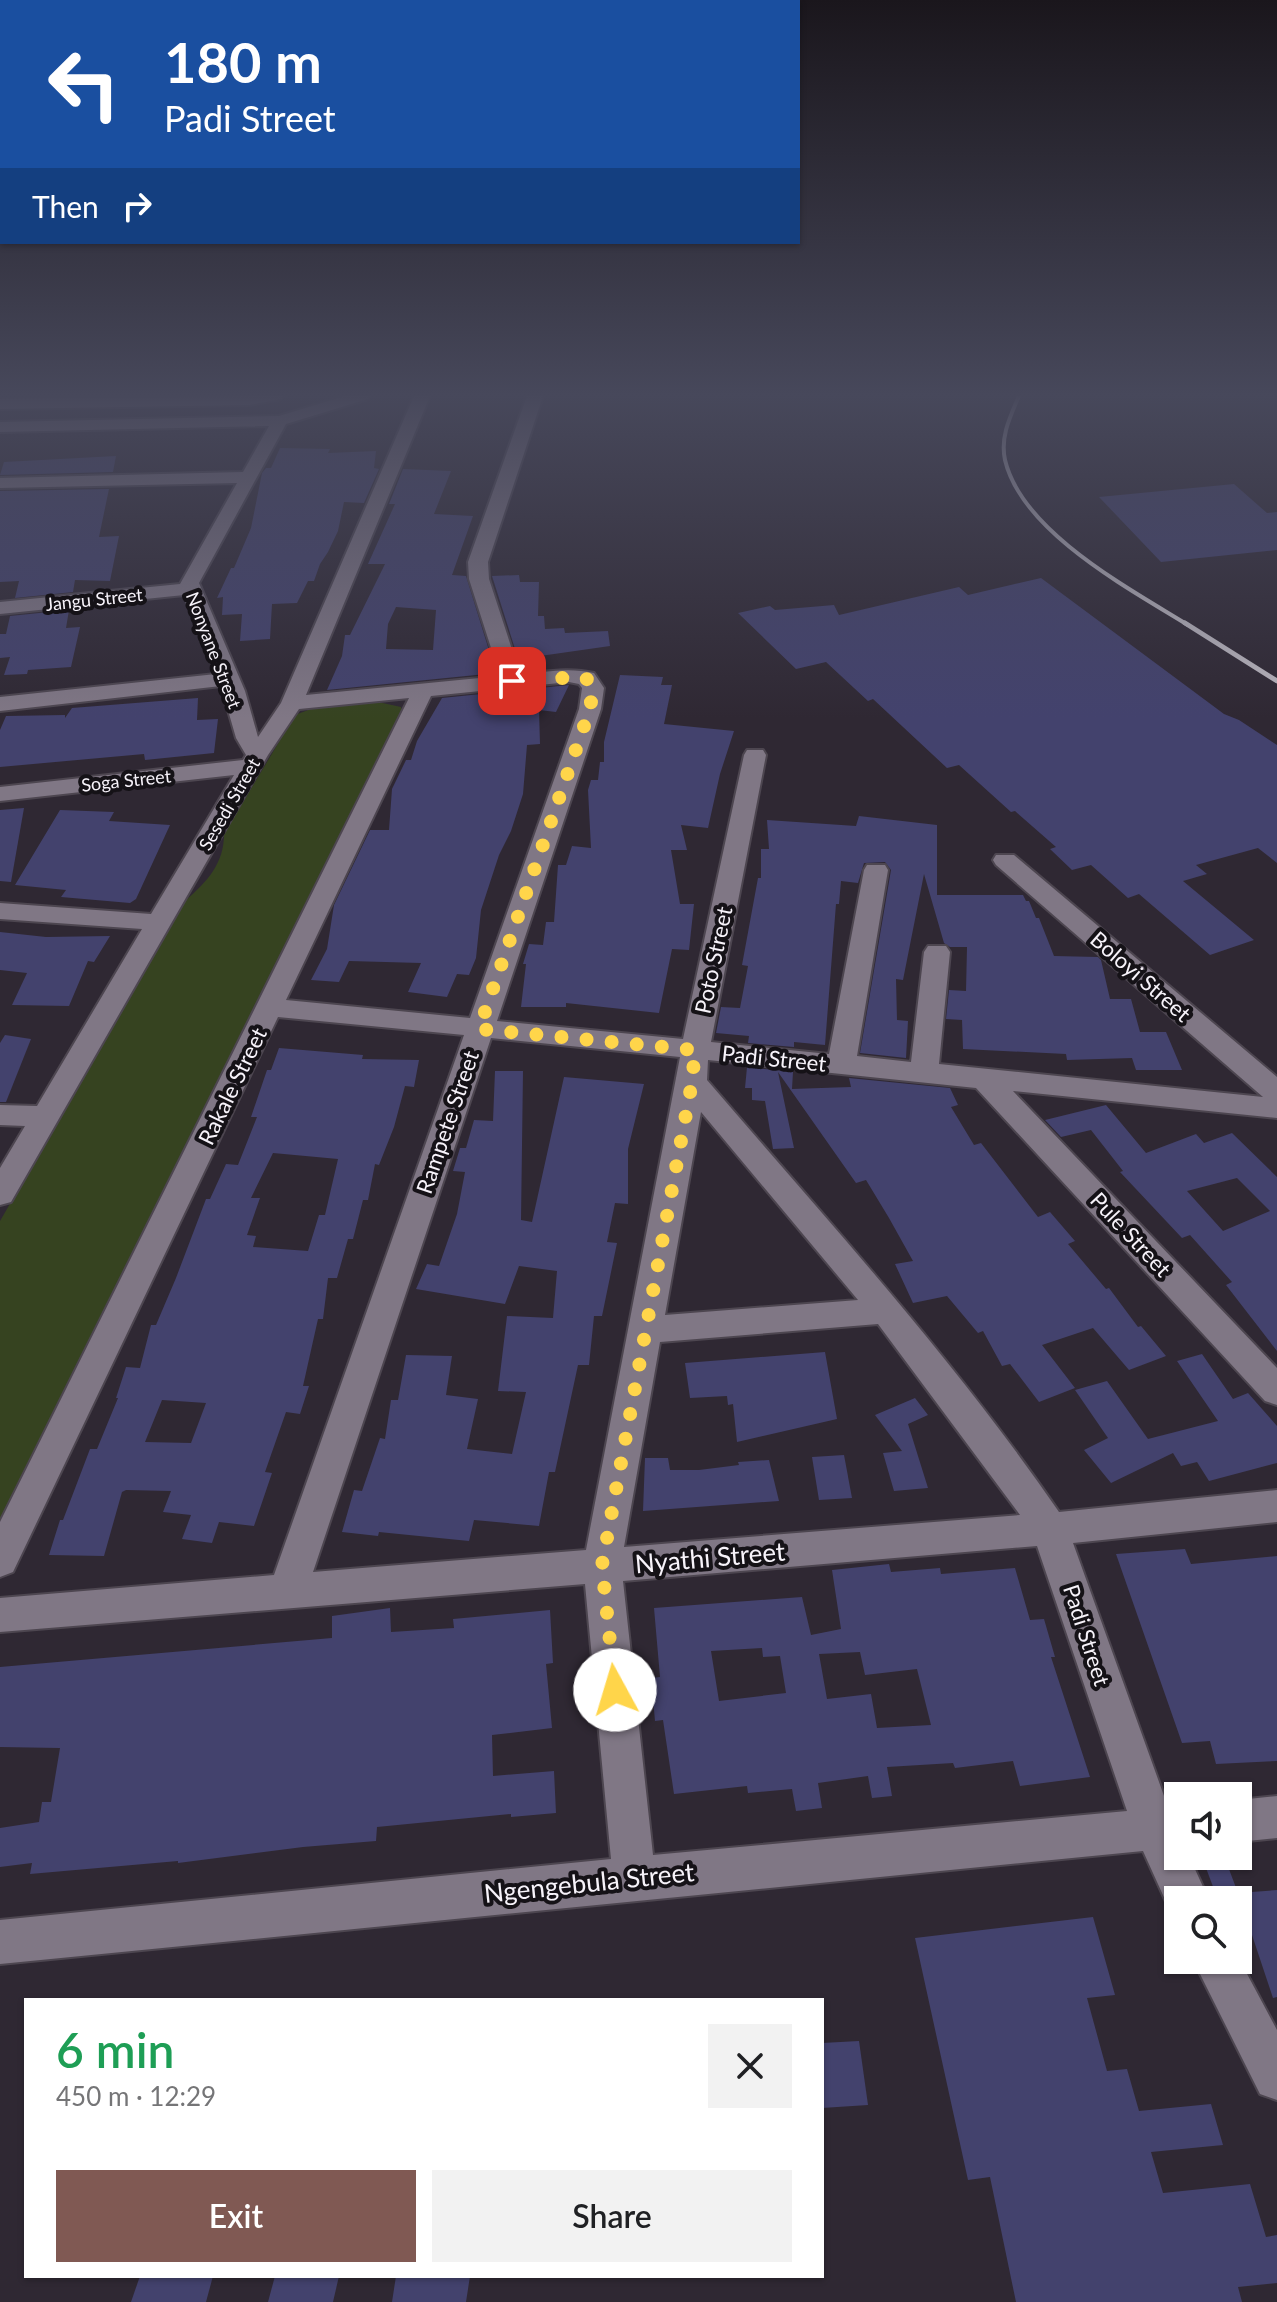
<!DOCTYPE html>
<html lang="en">
<head>
<meta charset="utf-8">
<style>
  :root { --surface:#fff; --page:#f2f2f2; --text:#202124; --muted:#757577; --accent:#805953 }
  body { margin:0; font-family:Lato,sans-serif; background:var(--page); color:var(--text); height:100vh; display:flex; flex-direction:column; font-size:30px; white-space:nowrap }
  * { box-sizing:border-box; margin:0 }
  p { font-size:26px; color:var(--muted) }
  .icon { flex:none; width:44px; height:44px; fill:none; stroke:currentColor; stroke-width:2; stroke-linecap:round; stroke-linejoin:round }
  .map { position:relative; flex:1; overflow:hidden }
  .drawer { position:absolute; left:24px; top:1998px; width:800px; height:280px; display:flex; flex-direction:column; background:var(--surface); border-radius:0px; box-shadow:0 2px 6px #0004 }
  .drawer>* { flex:none }
  .top-card { position:absolute; left:0px; top:0px; width:800px; height:244px; box-shadow:0 2px 6px #0004; background:#1a4fa0; color:#fff; overflow:hidden }
  .controls { position:absolute; left:1164px; top:1782px; display:grid; gap:16px }
  .controls a { display:grid; place-items:center; width:88px; height:88px; border-radius:0px; background:var(--surface); box-shadow:0 2px 6px #0004; font-size:40px }
  .pin { position:absolute; display:grid; place-items:center; width:68px; height:68px; color:#fff; margin:-34px; border-radius:16px; box-shadow:0 4px 12px #0006 }
  .me { position:absolute; width:88px; margin:-44px; rotate:354deg; stroke-linejoin:round; filter:drop-shadow(0 0 6px #0008) }
  .turn { display:flex; align-items:center; gap:28px; height:168px; padding:0 32px; font-size:36px }
  .turn .icon { width:104px; height:104px; stroke-width:2.5 }
  .turn b { display:block; font-size:56px; line-height:68px }
  .then { display:flex; align-items:center; height:76px; padding:0 32px; background:#0003; gap:16px; font-size:30px }
  .round { display:grid; place-items:center; flex:none; width:84px; height:84px; border-radius:0px; background:var(--page) }
  .head { display:flex; align-items:center; justify-content:space-between; height:136px; padding:0 32px }
  h1 { font-size:48px; font-weight:600; line-height:60px; color:#1e9e55 }
  .button { display:flex; gap:16px; margin-top:auto; padding:16px 32px }
  .button a { flex:1; height:92px; border-radius:0px; background:var(--accent); color:#fff; font-size:32px; font-weight:600; line-height:92px; text-align:center }
  .button a+a { background:var(--page); color:var(--text) }
  .map>svg:first-child { display:block }
</style>
</head>
<body>
<div class="map">
<svg width="1277" height="2302" viewBox="0 0 1277 2302">
  <rect width="100%" height="100%" fill="#2f2833"/>
  <!-- green -->
  <path fill="#364320" d="M378 702 401 707 402 715 0 1527V1221L186 900C208 881 224 863 224 834L295 715 316 707Z"/>
  <!-- building -->
  <g fill="#43426d" fill-rule="evenodd">
    <path d="M280 448 330 449 328 453 376 451 374 468 379 469 364 503 344 502 338 531 328 552 320 564 314 581H308L297 603 272 604 270 639 240 641 242 614 222 615 223 597 217 598 231 568H234L251 528 262 473 266 468H271Z"/>
    <path d="M116 456 113 472 0 475 4 462Z"/>
    <path d="M403 469 451 471 434 514 473 516 452 575 466 576 496 673 327 690 342 656 345 635H350L385 564H368L395 504H389ZM396 607 436 610 433 650 386 649 388 624Z"/>
    <path d="M1234 484 1267 513 1277 512V550L1161 562 1099 497Z"/>
    <path d="M109 489 99 537 119 536 110 581 75 580 73 592 15 598 19 581 0 582V491Z"/>
    <path d="M519 575 520 582H539L538 616H544L545 629 564 628 565 633 608 631 610 646 533 657 534 670 522 671 492 576Z"/>
    <path d="M1041 578 1224 714 1239 720 1277 745V863L1258 848 1196 865 1207 874 1183 881 1254 940 1210 955 1139 894 1128 898 1091 865 1072 870 1050 849 1056 847 1015 811 1011 812 959 765 947 768 873 699 868 701 826 662 796 669 738 613 770 606 775 610 834 605 839 615 959 587 968 595Z"/>
    <path d="M69 610 66 628 80 627 71 667 28 670 27 674 4 675 10 657 0 658V634H6L10 616Z"/>
    <path d="M620 675 663 677 661 685H672L664 724 734 731 720 774 708 828 681 825 687 850H671L680 904H694L689 950 672 949 659 1013 566 1003V1007H521L526 964H523L529 944 543 945 546 922H554L558 865H566L572 846 591 848 588 790 591 780H598L600 762H604V742Z"/>
    <path d="M569 685 556 712 539 710 540 744 527 745 523 794 511 831 499 855 481 910 476 958 469 975 457 974 447 997 408 992 421 963 349 961 339 982 311 980 327 949 334 905 370 830H389L392 789 406 760H411L417 741 442 698Z"/>
    <path d="M198 698 197 720 218 719 214 753 145 760 144 754 0 767V730L6 716 65 715V718L72 708Z"/>
    <path d="M24 808 11 882 0 881V810Z"/>
    <path d="M60 810 114 812 109 821 170 825 136 899 130 903 61 897 66 890 15 885Z"/>
    <path d="M859 816 937 825V895H1023L1026 901H1029L1036 918H1039L1054 956 1098 957 1101 960 1110 999H1131L1140 1032H1166L1182 1070H1136L1132 1058 1067 1060 1066 1054 963 1049 962 1020 946 1019 949 990 966 991 967 947H950L944 943 924 874 903 980 896 979 897 1020 908 1021 906 1058 860 1053 891 870 885 862 864 863 858 883 841 881 839 904H836L825 1045 794 1042V1047L748 1043 749 1036 716 1033 721 1007 740 1008 748 966 742 965 758 878H761V849H769L767 820 856 826Z"/>
    <path d="M0 932 46 937 110 936 94 962 88 961 69 1006 12 1005 27 973 0 970Z"/>
    <path d="M5 1035 31 1039 6 1102H0V1043Z"/>
    <path d="M279 1048 363 1055 362 1059 419 1060 414 1087 405 1086 394 1127 379 1165 375 1164 368 1200H363L353 1239H348L337 1278H328L323 1319H318L303 1386H309L300 1414 286 1412 265 1472 272 1473 254 1526 219 1522 212 1543 182 1539 191 1515 163 1512 171 1491 126 1490 122 1492 104 1556 49 1555 60 1520H63L90 1449H97L118 1398H116L126 1367 140 1368 151 1325H156L176 1278 206 1199H210L226 1164 238 1165 257 1117H251L267 1070H271ZM273 1153 338 1159 325 1215H319L308 1251 253 1247 256 1236 247 1235 260 1198H251ZM162 1400 206 1403 191 1443 145 1442Z"/>
    <path d="M747 1067 793 1072 792 1089 851 1087 849 1078 950 1088 958 1105 951 1107 974 1145 981 1143 1038 1217 1050 1212 1075 1241 1068 1244 1106 1289 1109 1288 1138 1327 1141 1326 1166 1356 1129 1370 1093 1328 1042 1345 1075 1388 1039 1402 1010 1364 1002 1366 983 1331 978 1333 947 1296 913 1303 895 1264 913 1261 889 1218 866 1180 856 1183 778 1072 794 1148 773 1149 765 1101 752 1100V1088H745Z"/>
    <path d="M495 1071H523L521 1220 532 1222 564 1077 644 1084 628 1149V1204L615 1203 607 1242 617 1243 602 1316H594L589 1365H578L555 1472H549L539 1526 474 1520 469 1541 379 1532 378 1536 342 1532 354 1490 362 1491 380 1438 385 1439 391 1400H398L406 1355 452 1356 446 1395 478 1399 467 1449 512 1454 526 1392 498 1391 507 1316 553 1318 557 1271 519 1266 505 1304 416 1289 427 1264 439 1266 457 1214 465 1172 453 1171 460 1148H466L474 1120 493 1121Z"/>
    <path d="M1106 1105 1146 1153 1196 1134 1204 1143 1232 1133 1277 1177V1351L1226 1285 1232 1282 1190 1235 1182 1238 1120 1172 1123 1171 1091 1130 1061 1137 1045 1120ZM1237 1178 1270 1211 1223 1231 1187 1191Z"/>
    <path d="M825 1352 837 1419 737 1442 733 1404 728 1405 727 1396 690 1398 685 1363Z"/>
    <path d="M1202 1354 1233 1399 1248 1393 1277 1426V1463L1209 1481 1197 1462 1181 1466 1173 1453 1111 1483 1084 1450 1108 1438 1075 1390 1107 1381 1148 1439 1218 1421 1177 1361Z"/>
    <path d="M915 1398 928 1415 908 1424 928 1488 894 1491 883 1453 902 1451 875 1415Z"/>
    <path d="M844 1455 852 1498 819 1500 812 1457Z"/>
    <path d="M645 1458H668L670 1470H699L739 1465 738 1462 769 1460 779 1501 643 1511Z"/>
    <path d="M1185 1549 1191 1564 1277 1556V1761L1216 1764 1210 1741 1182 1743 1116 1554Z"/>
    <path d="M889 1564 891 1572 940 1568 941 1574 1015 1568 1030 1620 1044 1619 1055 1657H1051L1090 1777 1020 1786 1013 1761 955 1768 953 1763 887 1767 892 1796 872 1798 868 1776 818 1783 822 1808 796 1811 792 1789 748 1793 747 1786 674 1794 663 1720 655 1721 651 1678 660 1677 654 1608 802 1597 811 1635 841 1629 832 1570ZM762 1648 763 1657 780 1656 786 1693 719 1701 711 1651ZM860 1652 865 1675 917 1669 931 1725 877 1728 871 1694 827 1699 819 1654Z"/>
    <path d="M390 1608 391 1632 454 1628 453 1619 550 1610 553 1663 546 1664 552 1728 492 1735 493 1776 554 1771 556 1813 511 1817V1814L377 1827 376 1841 303 1847 178 1863V1861L30 1874 32 1863 0 1867V1828L39 1822 42 1802H51L60 1748 0 1747V1667L332 1638V1616Z"/>
    <path d="M1224 1856 1238 1893 1277 1890V1997L1273 1998 1251 1932 1238 1934V1900H1218L1203 1860Z"/>
    <path d="M1093 1917 1115 1995 1087 1998 1107 2071 1127 2069 1139 2111 1211 2104 1223 2145 1151 2152 1163 2193 1250 2184 1266 2237 1277 2235V2283L1238 2287 1242 2302H1016L990 2177 968 2180 915 1938Z"/>
    <path d="M859 2041 868 2105 822 2108V2043Z"/>
    <path d="M140 2276H213L206 2302H131Z"/>
    <path d="M275 2276H339L333 2302H268Z"/>
    <path d="M396 2276H470L466 2302H392Z"/>
  </g>
  <g fill="none" stroke-linecap="round" stroke-linejoin="round">
    <defs>
      <g id="minor">
        <path d="M283 396 281 399 249 405 0 409V399Z"/>
        <path d="M345 396H370L368 399 286 424 199 583 245 691 258 737 281 703 414 396H430L306 695 500 676 469 579 468 562 527 396H543L488 562 489 579 520 674C545 672 569 667 594 673L604 688 601 709 497 1021 683 1039 744 755 747 750H763L766 755 711 1042 829 1054 864 870 867 865H885L888 870 857 1056 911 1062 924 952 928 946H946L950 952 939 1064 1263 1097 996 865 993 860 996 855H1014L1277 1077V1118L1013 1091 1277 1368V1405L1265 1401 976 1088 708 1060 707 1080C828 1221 954 1359 1059 1512L1277 1490V1522L1073 1543 1168 1807 1178 1806V1856H1189L1209 1900H1178V1918L1172 1915 1143 1851 0 1964V1920L611 1859 585 1584 0 1632V1598L274 1575 464 1035 278 1017 13 1572 0 1577V1522L409 698 299 709 268 755 11 1202 0 1205V1168L25 1126 0 1125V1105L37 1106 142 929 0 919V903L151 914 234 775 0 801V787L243 760 246 755 236 738 221 686 0 711V697L216 674 184 595 0 614V602L180 584 237 483 0 488V478L243 472 269 426 0 432V422L279 416ZM569 682 579 684 582 688 579 709 470 1018 286 1000 431 696ZM491 1038 680 1057 586 1550 313 1572ZM701 1112 858 1300 665 1315ZM878 1324 1020 1515 624 1547 660 1342ZM1037 1546 1127 1811 653 1855 623 1581Z"/>
        <path d="M1277 1796V1838L1238 1842V1800Z"/>
        <path d="M1238 1957 1277 2030V2100L1260 2094 1193 1960H1238Z"/>
      </g>
    </defs>
    <!-- minor casing -->
    <use href="#minor" stroke="#4d4650" stroke-width="4"/>
    <!-- minor -->
    <use href="#minor" fill="#807785" fill-rule="evenodd"/>
    <!-- rail-far1 -->
    <path stroke="#bbb7bf" stroke-width="4" d="M1019 396C1010 417 1000 437 1005 460 1022 532 1130 589 1188 625"/>
    <!-- rail -->
    <path stroke="#bbb7bf" stroke-width="5" d="M1185 623 1277 681"/>
  </g>
  <!-- sky -->
  <linearGradient id="sky" x2="0" y2="1"><stop stop-color="#1a161c"/><stop offset="0.55" stop-color="#47485b"/><stop offset="1" stop-color="#47485b" stop-opacity="0"/></linearGradient>
  <rect width="1277" height="718" fill="url(#sky)"/>
  <g fill="none" stroke-linecap="round" stroke-linejoin="round">
    <!-- route -->
    <path stroke="#ffd54a" stroke-width="14" stroke-dasharray="0 25.2" d="M512 681 581 677 586 678 593 688 590 709 479 1029 695 1050 692 1082 602 1565 615 1690"/>
  </g>
  <g text-anchor="middle" dominant-baseline="central" stroke-width="8" stroke-linejoin="round" paint-order="stroke">
    <!-- far-street labels -->
    <g font-size="18" fill="#f7f3fa" stroke="#151217">
      <text transform="translate(94 599) rotate(-6)">Jangu Street</text>
      <text transform="translate(214 650) rotate(69)">Nonyane Street</text>
      <text transform="translate(126 780) rotate(-6)">Soga Street</text>
      <text transform="translate(229 804) rotate(-60)">Sesedi Street</text>
    </g>
    <!-- street labels -->
    <g font-size="22" fill="#f7f3fa" stroke="#151217">
      <text transform="translate(713 960) rotate(-78)">Poto Street</text>
      <text transform="translate(1141 976) rotate(41)">Boloyi Street</text>
      <text transform="translate(774 1058) rotate(6)">Padi Street</text>
      <text transform="translate(232 1086) rotate(-64)">Rakale Street</text>
      <text transform="translate(447 1122) rotate(-71)">Rampete Street</text>
      <text transform="translate(1131 1234) rotate(47)">Pule Street</text>
      <text transform="translate(1087 1635) rotate(72)">Padi Street</text>
    </g>
    <!-- near-street labels -->
    <g font-size="26" fill="#f7f3fa" stroke="#151217">
      <text transform="translate(710 1557) rotate(-5)">Nyathi Street</text>
      <text transform="translate(589 1882) rotate(-6)">Ngengebula Street</text>
    </g>
  </g>
</svg>
<div class="controls">
<a><svg class="icon" aria-label="sound" viewBox="0 0 24 24"><path d="M4 9h4l5-4v14l-5-4H4zM17 9q2 3 0 6"/></svg></a>
<a><svg class="icon" aria-label="search" viewBox="0 0 24 24"><circle cx="10" cy="10" r="6"/><path d="M15 15l6 6"/></svg></a>
</div>
<div class="pin" style="left:512px;top:681px;background:#d93025"><svg class="icon" aria-label="arrive" viewBox="0 0 24 24"><path d="M6 21V4h12l-3 4 3 4H6"/></svg></div>
<svg class="me" style="left:615px;top:1690px" viewBox="-20 -20 40 40"><circle r="19" fill="#fff"/><path d="M0-13L10 11 0 6-10 11z" fill="#ffd54a"/></svg>
<div class="top-card">
<div class="turn"><svg class="icon" aria-label="left" viewBox="0 0 24 24"><path d="M17 20v-9H6M10 6l-5 5 5 5"/></svg><div><b>180 m</b>Padi Street</div></div>
<div class="then">Then<svg class="icon" aria-label="right" viewBox="0 0 24 24"><path d="M7 20v-9h11M14 6l5 5-5 5"/></svg></div>
</div>
<section class="drawer">
<div class="head"><div><h1>6 min</h1><p>450 m · 12:29</p></div><a class="round"><svg class="icon" aria-label="close" viewBox="0 0 24 24"><path d="M6 6l12 12M18 6L6 18"/></svg></a></div>
<div class="button"><a>Exit</a><a>Share</a></div>
</section>
</div>
</body>
</html>
